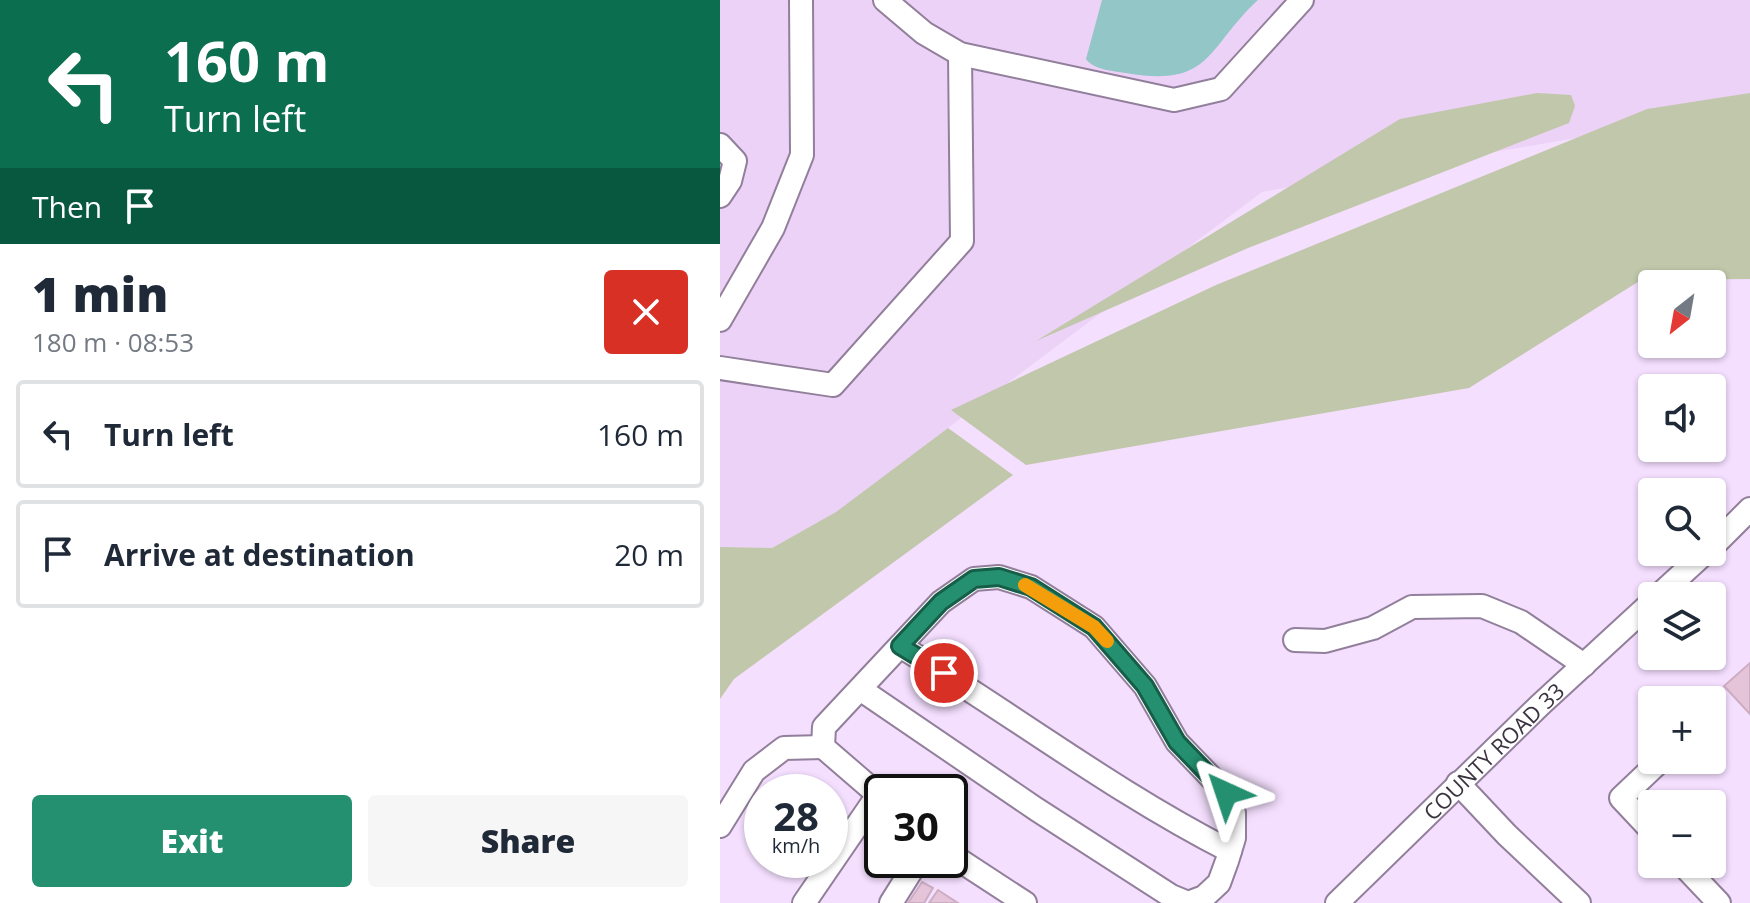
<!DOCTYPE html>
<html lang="en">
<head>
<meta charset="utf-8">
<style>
  :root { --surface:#fff; --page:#f6f6f7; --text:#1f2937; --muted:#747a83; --line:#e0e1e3; --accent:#249070 }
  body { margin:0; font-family:"Open Sans",sans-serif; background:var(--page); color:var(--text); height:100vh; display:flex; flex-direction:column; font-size:30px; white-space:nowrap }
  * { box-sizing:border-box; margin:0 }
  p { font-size:26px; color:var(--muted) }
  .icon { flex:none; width:44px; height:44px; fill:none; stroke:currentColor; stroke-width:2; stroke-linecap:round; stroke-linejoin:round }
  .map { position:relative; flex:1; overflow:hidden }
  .side { display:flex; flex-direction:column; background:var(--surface); width:720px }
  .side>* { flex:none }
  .guide { background:#0b6e4f; color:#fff; overflow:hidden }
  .needle { width:52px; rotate:211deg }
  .buttons { position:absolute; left:918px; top:270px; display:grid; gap:16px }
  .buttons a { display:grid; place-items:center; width:88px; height:88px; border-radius:8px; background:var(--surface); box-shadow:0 2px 6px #0004; font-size:40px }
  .speed { position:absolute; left:24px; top:774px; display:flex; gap:16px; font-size:40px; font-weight:700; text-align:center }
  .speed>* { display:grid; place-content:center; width:104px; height:104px; border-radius:50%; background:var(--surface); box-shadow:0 2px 6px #0004; line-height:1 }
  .speed small { font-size:20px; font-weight:400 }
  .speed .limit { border:4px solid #111; border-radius:12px; background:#fff; color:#111 }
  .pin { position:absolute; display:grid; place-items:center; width:68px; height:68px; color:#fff; margin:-34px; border:4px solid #fff; border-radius:50%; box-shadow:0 2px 8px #0007 }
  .me { position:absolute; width:88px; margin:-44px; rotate:318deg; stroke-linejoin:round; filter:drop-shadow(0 0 6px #0008) }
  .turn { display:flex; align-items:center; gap:28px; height:168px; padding:0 32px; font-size:36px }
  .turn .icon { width:104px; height:104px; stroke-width:2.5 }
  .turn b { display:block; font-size:56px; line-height:68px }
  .then { display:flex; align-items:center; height:76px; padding:0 32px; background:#0003; gap:16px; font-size:30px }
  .round { display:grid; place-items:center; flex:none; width:84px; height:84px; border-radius:8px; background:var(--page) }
  .head { display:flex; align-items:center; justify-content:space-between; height:136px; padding:0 32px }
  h1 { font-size:48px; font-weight:800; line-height:60px }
  .cta { display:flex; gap:16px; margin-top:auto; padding:16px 32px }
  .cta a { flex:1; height:92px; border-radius:8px; background:var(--accent); color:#fff; font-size:32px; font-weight:800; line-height:92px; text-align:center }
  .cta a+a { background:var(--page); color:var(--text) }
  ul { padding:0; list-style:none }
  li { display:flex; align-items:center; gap:24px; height:108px; margin:0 16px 12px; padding:0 16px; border:4px solid var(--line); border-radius:8px }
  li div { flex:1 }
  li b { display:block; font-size:30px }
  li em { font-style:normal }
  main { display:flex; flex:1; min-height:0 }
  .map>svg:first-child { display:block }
</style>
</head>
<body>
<main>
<section class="side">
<div class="guide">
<div class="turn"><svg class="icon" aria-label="left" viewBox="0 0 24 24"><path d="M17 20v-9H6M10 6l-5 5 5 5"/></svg><div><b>160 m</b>Turn left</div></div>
<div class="then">Then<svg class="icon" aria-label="arrive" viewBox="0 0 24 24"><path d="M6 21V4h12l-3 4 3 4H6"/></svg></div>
</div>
<div class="head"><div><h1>1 min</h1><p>180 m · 08:53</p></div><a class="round" style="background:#d93025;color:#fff"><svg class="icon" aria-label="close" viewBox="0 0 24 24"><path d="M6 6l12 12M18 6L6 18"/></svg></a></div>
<ul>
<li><svg class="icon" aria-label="left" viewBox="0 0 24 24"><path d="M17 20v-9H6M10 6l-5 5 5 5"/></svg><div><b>Turn left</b></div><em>160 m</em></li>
<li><svg class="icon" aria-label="arrive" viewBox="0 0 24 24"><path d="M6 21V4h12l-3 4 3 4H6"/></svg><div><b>Arrive at destination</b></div><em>20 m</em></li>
</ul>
<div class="cta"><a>Exit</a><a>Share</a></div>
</section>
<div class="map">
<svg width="1030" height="903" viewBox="0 0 1030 903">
  <rect width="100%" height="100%" fill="#f4dffe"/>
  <!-- built -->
  <path fill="#ecd2f7" d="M0 0H1030V108L542 192 116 512 52 548 0 547Z"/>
  <!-- green -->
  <g fill="#c1c7aa">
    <path d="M817 93 851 95 855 106 849 123 528 248 316 341 680 119Z"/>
    <path d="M1030 93V279L921 280 749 388 306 465 231 410 496 285 927 109Z"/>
    <path d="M228 428 293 475 14 679 0 699V547L52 548 116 512Z"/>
  </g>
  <!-- water -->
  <path fill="#93c6c6" d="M382 0H538C486 48 492 88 406 73 393 71 374 70 366 59Z"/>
  <!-- building -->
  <g fill="#e5c4da" stroke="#cdadc2" stroke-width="2">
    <path d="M1030 663V714L1004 686Z"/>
    <path d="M202 882 213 888 204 903H188Z"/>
    <path d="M218 890 238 903H209Z"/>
  </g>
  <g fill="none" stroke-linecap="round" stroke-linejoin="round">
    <defs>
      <g id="minor">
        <path d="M165 0 204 33 240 54 454 100 501 89 582 0"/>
        <path d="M0 145 15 161 10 181 0 196"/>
        <path d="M0 320 53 228 82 155 81 0"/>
        <path d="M0 368 113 385 242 241 240 54"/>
        <path d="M992 547 1030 509"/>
        <path d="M938 596 986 552"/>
        <path d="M575 640 605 641 653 628 692 607 762 606 801 622 864 665"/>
        <path d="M180 646C291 713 394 792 510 851"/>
        <path d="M140 689 316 809 451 896 468 903 484 897 499 883 507 861 514 838V813L506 793 457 742 425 686 374 627 311 587 279 577 254 579 221 602 104 727 103 747 162 798"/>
        <path d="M738 783 787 835 859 903"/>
        <path d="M0 826 34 771 64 748 103 747"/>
        <path d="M932 831 901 798 941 760"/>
        <path d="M230 854 305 903"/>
        <path d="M962 864 999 903"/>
        <path d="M84 903 158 795"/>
        <path d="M171 903 198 860"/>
        <path id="s1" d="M617 903 820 705 932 602"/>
      </g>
    </defs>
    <!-- minor casing -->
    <use href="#minor" stroke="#927f9b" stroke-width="26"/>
    <!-- minor -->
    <use href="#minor" stroke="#fff" stroke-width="22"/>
  </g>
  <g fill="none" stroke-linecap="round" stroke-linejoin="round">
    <defs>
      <path id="route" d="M224 673 180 646 221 602 254 579 279 577 311 587 374 627 425 686 457 742 506 793"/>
    </defs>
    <!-- route casing -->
    <use href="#route" stroke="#175e49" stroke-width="20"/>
    <!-- route -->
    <use href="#route" stroke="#249070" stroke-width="14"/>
    <!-- slow -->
    <path stroke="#f59e0b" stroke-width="14" d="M305 585 374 627 387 641"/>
  </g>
  <g text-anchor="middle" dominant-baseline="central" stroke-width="8" stroke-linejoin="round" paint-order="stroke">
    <!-- street labels -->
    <g font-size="22" fill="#3b333f" stroke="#f4dffe">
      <text stroke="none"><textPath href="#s1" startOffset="218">COUNTY ROAD 33</textPath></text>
    </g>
  </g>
</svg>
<div class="buttons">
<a><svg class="needle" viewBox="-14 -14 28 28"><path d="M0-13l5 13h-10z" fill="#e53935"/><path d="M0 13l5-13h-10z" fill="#747a83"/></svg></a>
<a><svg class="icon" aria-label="sound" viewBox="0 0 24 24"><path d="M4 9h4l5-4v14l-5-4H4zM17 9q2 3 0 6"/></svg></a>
<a><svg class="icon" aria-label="search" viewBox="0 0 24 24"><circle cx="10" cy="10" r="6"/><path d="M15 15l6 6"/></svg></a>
<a><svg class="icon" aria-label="layers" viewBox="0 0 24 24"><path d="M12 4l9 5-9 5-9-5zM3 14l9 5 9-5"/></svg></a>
<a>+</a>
<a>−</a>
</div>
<div class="speed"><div>28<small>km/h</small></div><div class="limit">30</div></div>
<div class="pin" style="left:224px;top:673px;background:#d93025"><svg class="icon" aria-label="arrive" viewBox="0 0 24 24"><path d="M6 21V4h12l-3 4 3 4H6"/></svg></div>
<svg class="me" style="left:506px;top:793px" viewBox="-20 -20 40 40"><path d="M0-17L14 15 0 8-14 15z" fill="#249070" stroke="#fff" stroke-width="4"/></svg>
</div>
</main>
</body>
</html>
